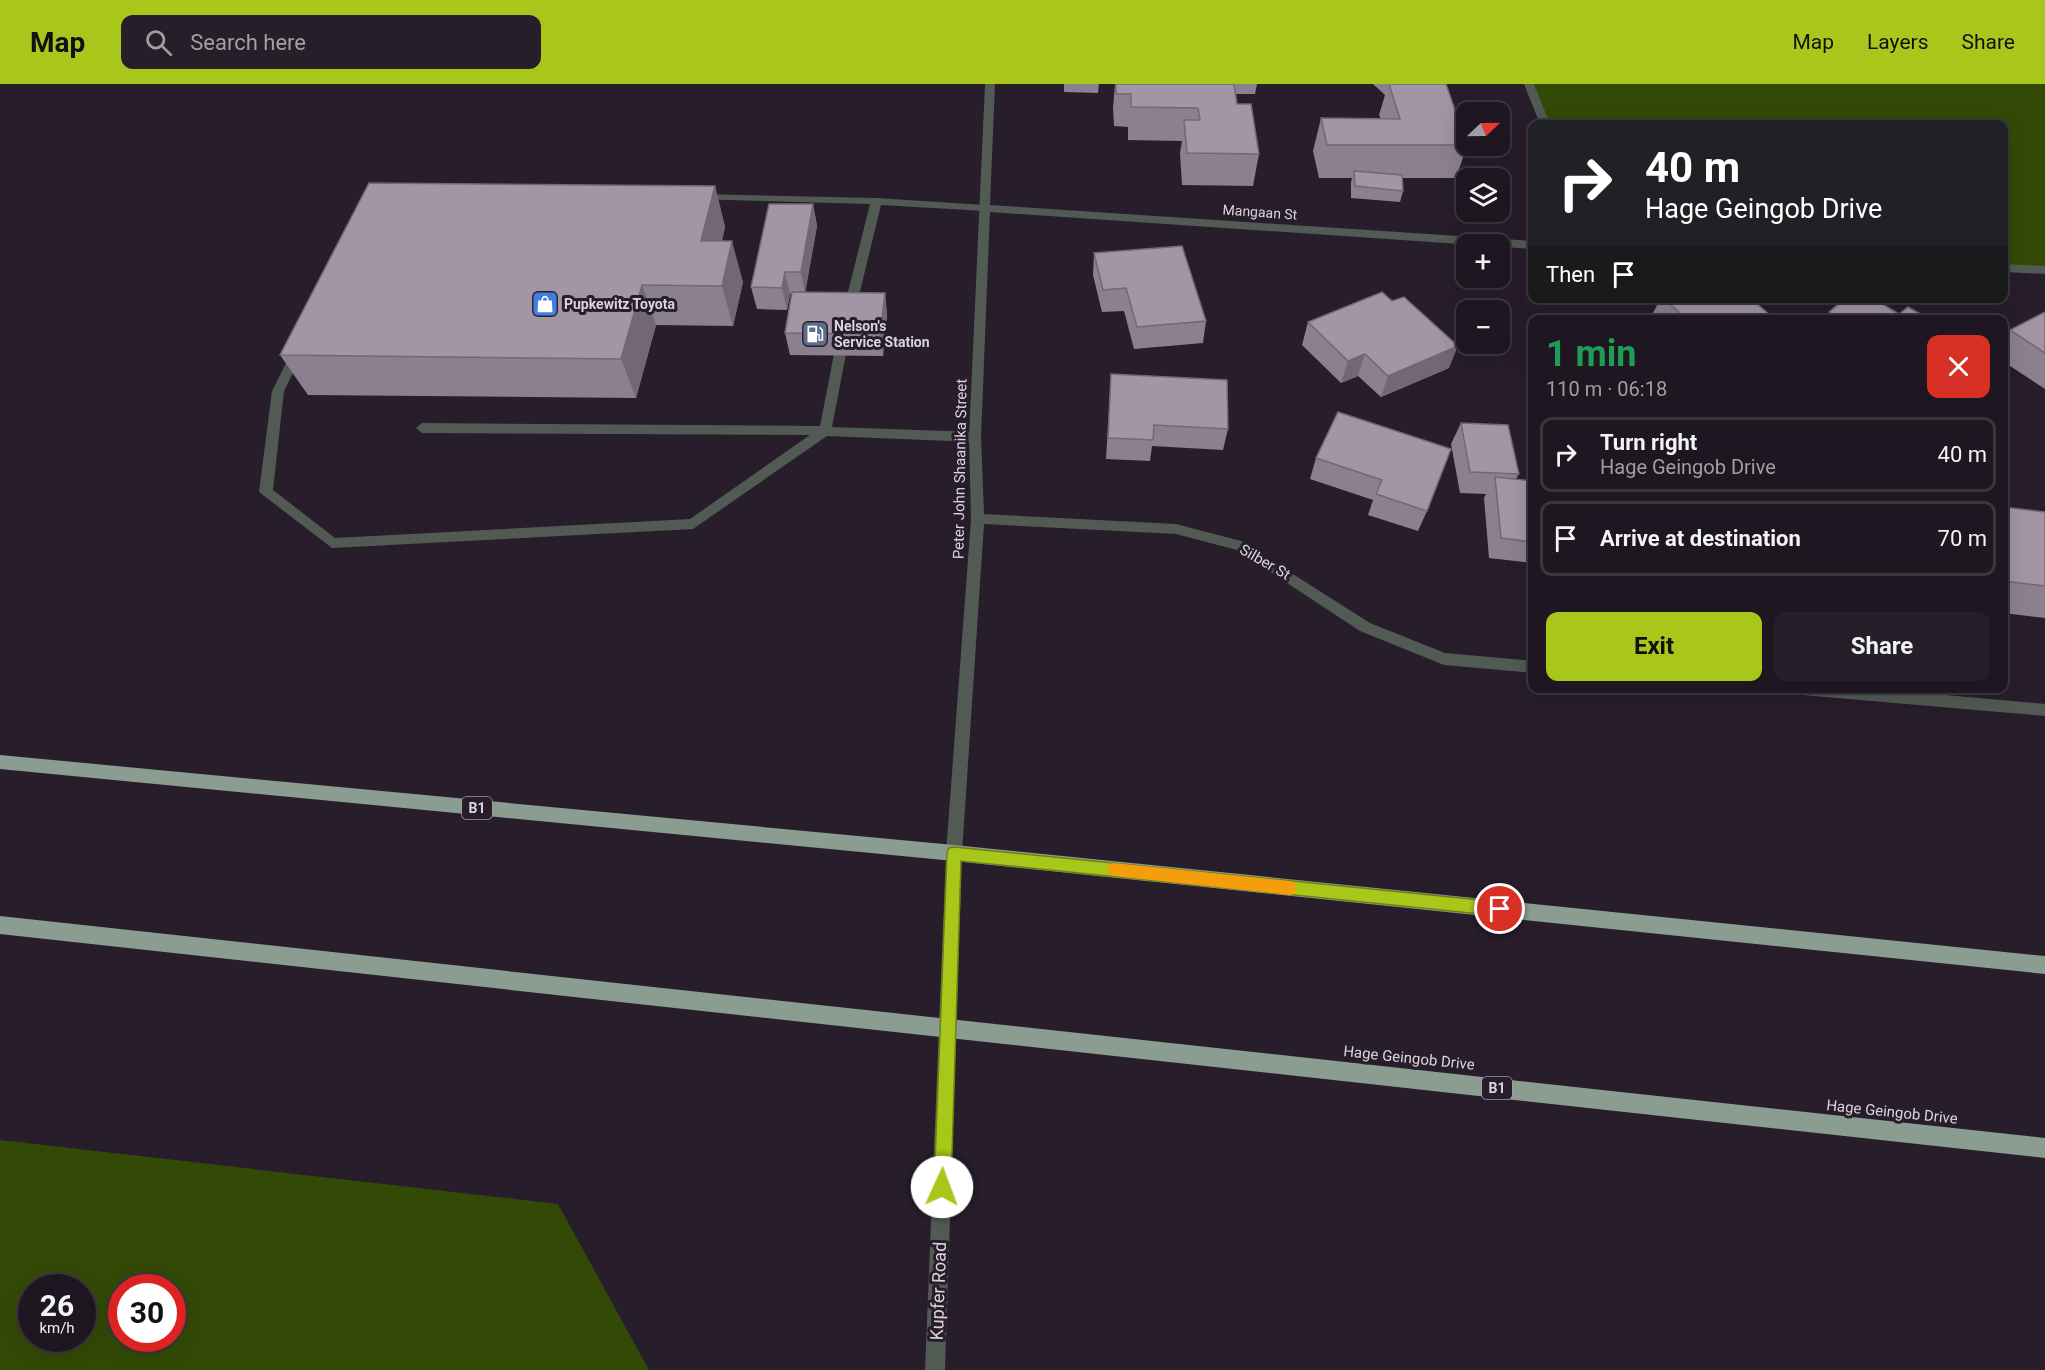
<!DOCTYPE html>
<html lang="en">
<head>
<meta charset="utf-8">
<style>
  :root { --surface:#1e1620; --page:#261f29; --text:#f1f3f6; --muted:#a19fa5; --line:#3c353e; --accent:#a9c71a }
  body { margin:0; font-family:Roboto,sans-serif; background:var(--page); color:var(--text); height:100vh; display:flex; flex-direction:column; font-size:22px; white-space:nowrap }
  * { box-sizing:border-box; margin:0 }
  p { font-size:20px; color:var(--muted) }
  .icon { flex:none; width:33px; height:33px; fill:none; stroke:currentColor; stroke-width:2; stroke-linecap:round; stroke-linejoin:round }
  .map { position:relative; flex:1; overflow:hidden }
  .side { position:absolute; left:1528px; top:231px; width:480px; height:378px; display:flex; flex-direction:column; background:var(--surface); border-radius:12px; box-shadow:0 6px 24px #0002,0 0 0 2px var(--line) }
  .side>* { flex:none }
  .banner { position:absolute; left:1528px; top:36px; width:480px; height:183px; border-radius:12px; box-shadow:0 6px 24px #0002,0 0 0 2px var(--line); background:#202124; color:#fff; overflow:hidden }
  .needle { width:39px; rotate:68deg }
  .fabs { position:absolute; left:1456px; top:18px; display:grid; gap:12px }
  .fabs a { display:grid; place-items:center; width:54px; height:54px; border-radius:12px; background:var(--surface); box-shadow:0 6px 24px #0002,0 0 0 2px var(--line); font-size:30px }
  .speed { position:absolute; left:18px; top:1190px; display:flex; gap:12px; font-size:30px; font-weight:700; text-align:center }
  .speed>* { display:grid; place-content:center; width:78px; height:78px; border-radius:50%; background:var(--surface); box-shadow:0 6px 24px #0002,0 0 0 2px var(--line); line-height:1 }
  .speed small { font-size:15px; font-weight:400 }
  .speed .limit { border:9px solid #d22; background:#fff; color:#111 }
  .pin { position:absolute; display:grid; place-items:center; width:51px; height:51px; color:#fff; margin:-26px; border:3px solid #fff; border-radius:50%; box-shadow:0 2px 6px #0007 }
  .me { position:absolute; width:66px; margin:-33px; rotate:2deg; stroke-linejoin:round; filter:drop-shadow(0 0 4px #0008) }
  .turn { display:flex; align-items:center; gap:21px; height:126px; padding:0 18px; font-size:27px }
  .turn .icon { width:78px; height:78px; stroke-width:2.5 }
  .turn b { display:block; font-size:42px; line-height:51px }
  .then { display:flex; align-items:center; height:57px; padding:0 18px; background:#0003; gap:12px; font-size:22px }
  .round { display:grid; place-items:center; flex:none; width:63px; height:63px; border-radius:12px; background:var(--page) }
  .head { display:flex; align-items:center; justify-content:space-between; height:102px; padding:0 18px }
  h1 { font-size:36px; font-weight:700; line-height:45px; color:#1e9e55 }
  .action { display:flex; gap:12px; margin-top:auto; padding:12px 18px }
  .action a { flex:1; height:69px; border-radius:12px; background:var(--accent); color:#111; font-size:24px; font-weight:700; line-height:69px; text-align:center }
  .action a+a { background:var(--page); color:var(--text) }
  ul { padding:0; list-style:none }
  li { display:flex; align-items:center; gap:18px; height:75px; margin:0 12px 9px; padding:0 6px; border:3px solid var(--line); border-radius:12px }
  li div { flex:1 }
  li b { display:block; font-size:22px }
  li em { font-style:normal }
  header { display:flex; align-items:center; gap:36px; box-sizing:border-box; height:84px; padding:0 30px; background:var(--accent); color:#111 }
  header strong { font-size:28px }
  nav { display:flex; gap:33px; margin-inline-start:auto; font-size:21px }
  .search { width:420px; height:54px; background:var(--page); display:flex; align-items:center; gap:15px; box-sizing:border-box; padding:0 21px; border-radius:12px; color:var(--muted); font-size:22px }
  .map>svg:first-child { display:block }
</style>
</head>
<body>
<header>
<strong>Map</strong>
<div class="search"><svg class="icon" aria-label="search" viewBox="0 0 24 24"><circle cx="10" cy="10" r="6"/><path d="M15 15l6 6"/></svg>Search here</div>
<nav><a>Map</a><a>Layers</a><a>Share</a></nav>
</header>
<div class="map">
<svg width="2045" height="1286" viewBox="0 0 2045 1286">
  <rect width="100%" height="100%" fill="#281d2b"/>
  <!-- green -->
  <g fill="#334a07" fill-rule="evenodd">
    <path d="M1529 0H2045V186L2004 184V40H1545Z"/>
    <path d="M0 1056 558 1120 649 1286H0ZM32 1203H82V1254H32ZM122 1203H172V1254H122Z"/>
  </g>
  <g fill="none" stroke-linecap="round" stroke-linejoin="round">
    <!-- service -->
    <g fill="#525a54" fill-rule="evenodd">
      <path d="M697 110 876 114 985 121 990 124 985 127 881 121 855 228 849 232 843 228 870 120 693 115 692 113Z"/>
      <path d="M298 263 304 267 284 307 273 406 335 454 690 435 810 351 422 349 416 344 422 339 820 342 834 270 840 266 846 270 832 343 975 348 981 353 975 358 827 352 693 445 332 464 259 408 272 307 292 267Z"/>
    </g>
    <!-- minor -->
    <g fill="#525a54" fill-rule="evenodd">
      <path d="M985 0H995L990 121 1533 157V165L990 128 981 353 984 430 1176 440 1241 457 1370 539 1445 569 1533 577V589L1444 581 1360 547 1237 466 1176 450 984 440 962 769 945 1286H925L946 769 971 435 969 353Z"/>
      <path d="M1524 0H1534L1550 40H1540Z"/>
      <path d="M2004 180 2045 182V190L2004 188Z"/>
      <path d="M1784 604H1868L2045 620V632L1791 610 1786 608Z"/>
    </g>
    <!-- trunk -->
    <g fill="#8b9d91" fill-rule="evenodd">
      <path d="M0 671 954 761 2045 872V890L954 777 0 685Z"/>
      <path d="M0 832 2045 1054V1074L0 850Z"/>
    </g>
  </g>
  <!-- wall -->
  <g fill="#8b808f">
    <path d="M1064 0H1099L1098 9 1064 8Z"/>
    <path d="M1115 0H1257L1255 10H1236L1237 20 1259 70 1253 102 1182 101 1180 69 1182 57 1128 56V43L1114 42 1113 24Z"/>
    <path d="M1373 0H1446L1467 62 1456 94H1402L1403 107 1400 118 1351 114V98L1352 94H1319L1313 67 1321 34 1381 35 1379 31 1385 11Z"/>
    <path d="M715 102 725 143 722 157 743 198 733 242 656 241 636 314 308 311 280 271Z"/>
    <path d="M813 120 817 142 805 208 885 209 887 231 883 272 790 271 785 249 792 210H790L787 226 757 225 751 203Z"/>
    <path d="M1094 169 1206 237 1203 259 1134 265 1124 227 1102 228 1093 191Z"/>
    <path d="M1661 214H1750L1776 236H1649Z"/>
    <path d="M1829 228 1899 230 1931 236H1823Z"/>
    <path d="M2045 228V305L2004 278V252L2010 246Z"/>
    <path d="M1308 238 1449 284 1381 313 1358 292 1341 299 1302 261Z"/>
    <path d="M1111 290 1228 345 1223 366 1152 362 1150 377 1106 375Z"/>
    <path d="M1338 328 1427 427 1418 447 1368 431 1373 416 1310 395 1316 374Z"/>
    <path d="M1461 339 1519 390 1516 395 1533 397V479L1489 474 1484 414 1486 410 1460 409 1451 360Z"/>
    <path d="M2004 423 2045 428V534L2004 529Z"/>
  </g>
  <!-- shaded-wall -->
  <g fill="#716874">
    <path d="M715 102 725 143 712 197 701 157Z"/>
    <path d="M813 120 817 142 805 210 801 188Z"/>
    <path d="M732 157 743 198 733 242 722 202Z"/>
    <path d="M785 188 790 210 787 226 782 204Z"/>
    <path d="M642 201 656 241 636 314 621 275Z"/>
    <path d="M885 209 887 231 883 272 880 250Z"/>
    <path d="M1458 262 1449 284 1381 313 1388 292Z"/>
    <path d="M1365 270 1358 292 1341 299 1348 277Z"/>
  </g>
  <!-- building -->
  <g fill="#a295a6" stroke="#716874" stroke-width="1.5">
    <path d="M1116 0H1234L1237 20H1251L1259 70 1187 69 1184 36H1200L1198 24 1131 23V10H1116Z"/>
    <path d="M1389 0H1446L1467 61H1327L1321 34 1400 35Z"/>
    <path d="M1354 87 1402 91 1403 107 1355 102Z"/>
    <path d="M369 99 715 102 701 157H732L722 202 642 201 621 275 280 271Z"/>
    <path d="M769 120H813L801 188H785L782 204 751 203Z"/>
    <path d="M1182 162 1206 237 1137 243 1126 204 1103 206 1094 169Z"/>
    <path d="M792 208 885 209 880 250 785 249Z"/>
    <path d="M1382 208 1392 217 1404 213 1458 262 1388 292 1365 270 1348 277 1308 238Z"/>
    <path d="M1663 214H1750L1776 236H1688Z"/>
    <path d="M1846 214H1872L1899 230 1908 223 1931 236H1841L1829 228Z"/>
    <path d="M2045 228V269L2010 246Z"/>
    <path d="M1111 290 1227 296 1228 345 1154 341 1153 356 1108 354Z"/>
    <path d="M1338 328 1451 365 1427 427 1376 410 1382 396 1316 374Z"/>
    <path d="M1461 339 1508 341 1519 390 1470 388Z"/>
    <path d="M1495 393 1533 397V458L1501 454Z"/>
    <path d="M2004 423 2045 428V502L2004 497Z"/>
  </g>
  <!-- route -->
  <path fill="#a9c71a" stroke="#6e8111" stroke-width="1.5" d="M954 763 1500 818 1505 820 1507 825 1505 830 1500 832 961 777 951 1103 948 1109 942 1112 936 1109 934 1103 947 769 949 764Z"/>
  <!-- slow -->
  <path fill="#f59e0b" d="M1114 779 1290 797 1295 799 1297 804 1295 809 1290 811 1114 792 1109 790 1107 786 1109 781Z"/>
  <!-- icons -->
  <defs>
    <symbol id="shop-square" viewBox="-11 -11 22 22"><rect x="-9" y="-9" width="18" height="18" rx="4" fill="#3f7fe0" stroke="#281d2b"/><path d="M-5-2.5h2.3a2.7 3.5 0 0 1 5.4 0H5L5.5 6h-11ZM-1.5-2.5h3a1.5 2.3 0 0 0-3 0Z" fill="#fff"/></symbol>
    <symbol id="fuel-square" viewBox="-11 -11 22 22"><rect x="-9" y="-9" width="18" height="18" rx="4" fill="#5c6f8a" stroke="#281d2b"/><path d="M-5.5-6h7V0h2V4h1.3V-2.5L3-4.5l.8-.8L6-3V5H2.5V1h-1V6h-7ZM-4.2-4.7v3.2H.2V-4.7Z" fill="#fff"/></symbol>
  </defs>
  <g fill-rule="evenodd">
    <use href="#shop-square" x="530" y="205" width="30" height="30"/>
    <use href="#fuel-square" x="800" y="235" width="30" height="30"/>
  </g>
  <g text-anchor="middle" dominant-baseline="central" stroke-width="6" stroke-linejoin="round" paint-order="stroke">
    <!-- far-street labels -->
    <g font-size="14" fill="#dbd4dd" stroke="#281d2b">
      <text transform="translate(1260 128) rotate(4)">Mangaan St</text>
    </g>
    <!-- far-poi labels -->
    <g font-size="14" font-weight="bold" fill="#dbd4dd" stroke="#281d2b" text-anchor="start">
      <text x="564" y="220">Pupkewitz Toyota</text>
      <text x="834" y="242">Nelson's<tspan x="834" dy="16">Service Station</tspan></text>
    </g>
    <!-- shield labels -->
    <g fill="#281d2b" stroke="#a59da8" stroke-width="1.5">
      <rect x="462" y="713" width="30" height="22" rx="4.5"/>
      <rect x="1482" y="993" width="30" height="22" rx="4.5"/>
    </g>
    <g font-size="14" font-weight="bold" fill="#dbd4dd">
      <text x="477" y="724">B1</text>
      <text x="1497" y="1004">B1</text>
    </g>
    <!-- street labels -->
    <g font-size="15" fill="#dbd4dd" stroke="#281d2b">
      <text transform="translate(960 385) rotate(-89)">Peter John Shaanika Street</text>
      <text transform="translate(1265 478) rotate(30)">Silber St</text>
      <text transform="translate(1409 974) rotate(6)">Hage Geingob Drive</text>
      <text transform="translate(1892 1028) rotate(6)">Hage Geingob Drive</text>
    </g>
    <!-- near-street labels -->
    <g font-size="18" fill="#dbd4dd" stroke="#281d2b">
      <text transform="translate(938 1207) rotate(-88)">Kupfer Road</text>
    </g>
  </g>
</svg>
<div class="fabs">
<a><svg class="needle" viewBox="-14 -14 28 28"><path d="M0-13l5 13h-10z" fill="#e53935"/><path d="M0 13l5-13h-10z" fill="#a19fa5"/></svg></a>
<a><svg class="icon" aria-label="layers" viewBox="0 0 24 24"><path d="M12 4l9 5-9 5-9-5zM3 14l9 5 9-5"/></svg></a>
<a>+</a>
<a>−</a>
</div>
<div class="speed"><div>26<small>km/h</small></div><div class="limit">30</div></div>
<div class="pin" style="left:1500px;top:825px;background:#d93025"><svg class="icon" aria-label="arrive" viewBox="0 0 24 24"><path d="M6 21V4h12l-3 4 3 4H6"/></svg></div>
<svg class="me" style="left:942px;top:1103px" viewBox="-20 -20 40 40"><circle r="19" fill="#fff"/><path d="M0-13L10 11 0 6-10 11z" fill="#a9c71a"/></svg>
<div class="banner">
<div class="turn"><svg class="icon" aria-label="right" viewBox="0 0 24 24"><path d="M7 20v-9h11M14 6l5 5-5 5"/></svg><div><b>40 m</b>Hage Geingob Drive</div></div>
<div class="then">Then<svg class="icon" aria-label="arrive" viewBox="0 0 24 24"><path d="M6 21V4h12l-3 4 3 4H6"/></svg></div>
</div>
<section class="side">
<div class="head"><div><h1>1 min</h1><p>110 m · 06:18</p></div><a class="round" style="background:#d93025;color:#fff"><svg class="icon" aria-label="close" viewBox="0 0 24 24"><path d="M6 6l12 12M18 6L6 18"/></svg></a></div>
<ul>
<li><svg class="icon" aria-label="right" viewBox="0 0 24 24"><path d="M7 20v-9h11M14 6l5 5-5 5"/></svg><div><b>Turn right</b><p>Hage Geingob Drive</p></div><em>40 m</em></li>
<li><svg class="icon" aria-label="arrive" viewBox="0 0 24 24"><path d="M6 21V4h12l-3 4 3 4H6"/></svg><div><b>Arrive at destination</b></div><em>70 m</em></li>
</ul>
<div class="action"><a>Exit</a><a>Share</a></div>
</section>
</div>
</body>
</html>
